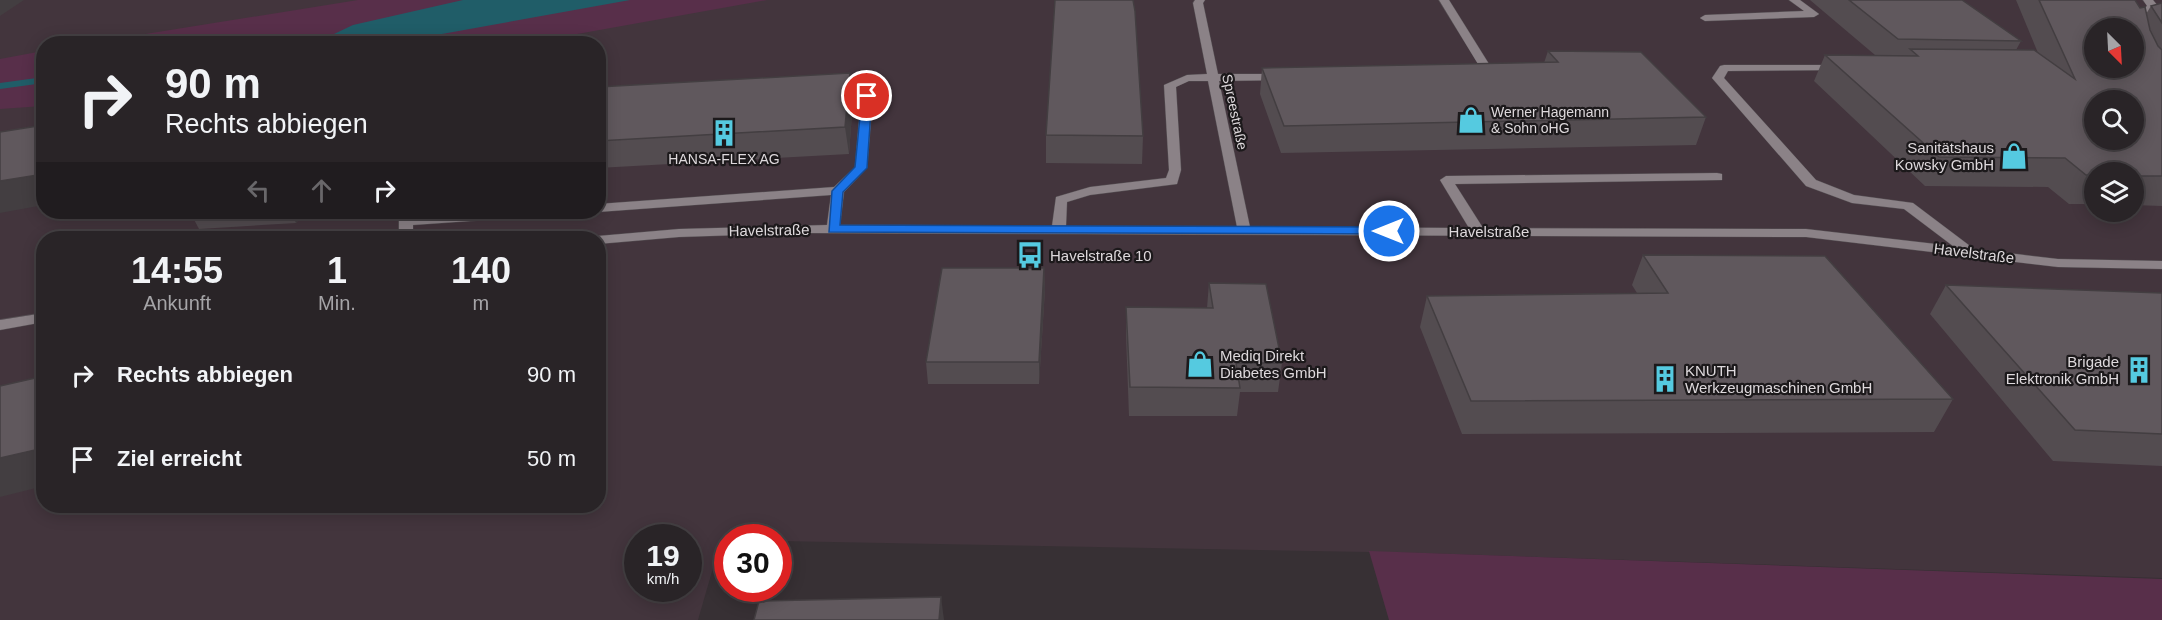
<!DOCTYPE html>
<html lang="de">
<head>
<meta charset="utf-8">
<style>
  :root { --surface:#292427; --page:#353033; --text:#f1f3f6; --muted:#a5a4a7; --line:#454144 }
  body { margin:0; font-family:Helvetica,sans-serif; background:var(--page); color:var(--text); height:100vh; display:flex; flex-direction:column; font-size:22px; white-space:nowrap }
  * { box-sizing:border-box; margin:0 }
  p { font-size:20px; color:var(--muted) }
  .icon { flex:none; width:33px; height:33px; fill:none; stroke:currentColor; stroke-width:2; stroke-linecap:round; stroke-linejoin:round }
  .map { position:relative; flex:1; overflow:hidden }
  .panel { position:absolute; left:36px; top:231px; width:570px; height:282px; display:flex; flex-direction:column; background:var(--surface); border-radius:24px; box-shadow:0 3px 15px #0003,0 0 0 2px var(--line) }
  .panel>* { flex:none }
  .guide { position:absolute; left:36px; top:36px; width:570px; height:183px; border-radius:24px; box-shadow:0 3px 15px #0003,0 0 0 2px var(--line); background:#292427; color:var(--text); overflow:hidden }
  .needle { width:39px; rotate:156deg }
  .controls { position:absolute; left:2084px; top:18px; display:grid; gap:12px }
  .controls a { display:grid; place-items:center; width:60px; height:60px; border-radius:50%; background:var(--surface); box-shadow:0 3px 15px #0003,0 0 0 2px var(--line); font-size:30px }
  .speed { position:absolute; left:624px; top:524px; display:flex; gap:12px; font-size:30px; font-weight:700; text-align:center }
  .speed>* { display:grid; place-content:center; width:78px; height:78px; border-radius:50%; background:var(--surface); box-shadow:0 3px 15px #0003,0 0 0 2px var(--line); line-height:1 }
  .speed small { font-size:15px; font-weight:400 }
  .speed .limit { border:9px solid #d22; background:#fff; color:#111 }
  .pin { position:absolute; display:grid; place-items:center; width:51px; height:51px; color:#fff; margin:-26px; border:3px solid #fff; border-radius:50%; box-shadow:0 2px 6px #0007 }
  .me { position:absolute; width:66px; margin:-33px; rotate:270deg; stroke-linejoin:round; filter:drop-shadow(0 0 4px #0008) }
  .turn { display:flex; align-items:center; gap:21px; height:126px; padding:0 30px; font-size:27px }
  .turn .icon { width:78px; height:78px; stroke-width:2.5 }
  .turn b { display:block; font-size:42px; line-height:51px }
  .lanes { display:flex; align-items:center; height:57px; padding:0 30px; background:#0003; justify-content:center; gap:30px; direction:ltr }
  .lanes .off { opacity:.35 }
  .eta { display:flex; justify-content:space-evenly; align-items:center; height:102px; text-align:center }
  .eta b { font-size:36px; font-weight:800; line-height:42px }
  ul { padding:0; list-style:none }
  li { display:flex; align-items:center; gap:18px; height:84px; padding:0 30px }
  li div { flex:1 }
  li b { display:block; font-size:22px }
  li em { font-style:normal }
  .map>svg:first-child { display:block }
</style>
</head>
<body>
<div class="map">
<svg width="2162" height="620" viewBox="0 0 2162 620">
  <rect width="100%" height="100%" fill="#373034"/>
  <!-- built -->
  <path fill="#43353d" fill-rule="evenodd" d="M0 0H2162V578L1423 553 779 541 778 537H728L727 540H721L698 620H0ZM2094 28H2133V68H2094ZM44 44H598V212H44ZM2094 100H2133V140H2094ZM2094 172H2133V212H2094ZM44 238H598V506H44ZM638 537H688V588H638Z"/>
  <!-- green -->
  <g fill="#582f4a">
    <path d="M358 0H767L527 43 83 44Z"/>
    <path d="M43 51V106L0 109V59Z"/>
    <path d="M1369 551 2162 579V620H1389Z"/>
  </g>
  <!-- water -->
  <path fill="#205d68" d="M463 0H630L403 41 315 43 353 25Z"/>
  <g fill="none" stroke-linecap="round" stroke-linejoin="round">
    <!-- stream -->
    <path fill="#205d68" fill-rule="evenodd" d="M44 77V83L0 89V83Z"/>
    <defs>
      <g id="minor">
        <path d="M1195 0H1205L1203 3 1218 74H1280L1286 77 1280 80 1219 81 1250 227 1469 228 1440 180 1446 176 1717 173 1722 174V180L1455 184 1483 228 1806 229 1953 246 1904 209 1852 203 1806 186 1712 78 1720 66 1724 65H1838L1842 66V70L1728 71 1724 78 1816 180 1854 195 1913 203 1974 249 2058 259 2162 261V269L2058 267 1806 237 802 233 679 237 598 244V238H592L598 236 679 229 827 225 831 195 598 212H596H598V204L834 187 855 167 861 98C850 93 835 99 826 92 837 83 862 87 873 96L867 168 844 192 840 225 1052 226 1056 197 1090 187 1166 178 1169 170 1164 85 1187 75 1207 74 1193 3ZM1189 81H1208L1237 227 1066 226 1067 202 1090 195 1177 184 1181 170 1176 87Z"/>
        <path d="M1439 0H1449L1494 72 1493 74H1473V70L1481 69Z"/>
        <path d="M1789 0H1800L1819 14 1814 17 1705 21 1700 18 1705 15 1804 11Z"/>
        <path d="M2143 0H2153L2158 6 2137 24 2135 30 2126 28 2128 21 2147 6Z"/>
        <path d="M399 212H412L413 217 489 212H549L542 216 413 225V238H399Z"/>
        <path d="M44 313V322L0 330V320Z"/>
      </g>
    </defs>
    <!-- minor casing -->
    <use href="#minor" stroke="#544e52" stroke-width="1"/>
    <!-- minor -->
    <use href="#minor" fill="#8b8287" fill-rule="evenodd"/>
  </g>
  <!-- wall -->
  <g fill="#534c50">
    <path d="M1810 0H1962L2021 41 2016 50 2038 53 2016 0H2135L2140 8 2146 14 2151 6 2162 3V206L2133 205V172H2094V204H2069L2048 187 1925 186 1814 81 1825 55H1875Z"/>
    <path d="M1548 51 1706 117 1696 145 1281 153 1260 94 1262 68 1544 63Z"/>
    <path d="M850 73 853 99 849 154 598 168V87Z"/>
    <path d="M1046 135 1143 136 1142 164 1046 163Z"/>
    <path d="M190 212H305L296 223 199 229Z"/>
    <path d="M1643 255 1953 399 1934 432 1462 434 1420 327 1427 296 1637 293 1632 285Z"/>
    <path d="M1044 268 1045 289 1039 384H928L926 362Z"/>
    <path d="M1209 283 1282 363 1278 392H1240L1237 416H1129L1126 335V307L1207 308Z"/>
    <path d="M1946 285 2162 293V466L2053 461 1930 314Z"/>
  </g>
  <!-- shaded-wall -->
  <g fill="#433e41">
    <path d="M0 0H24L0 16Z"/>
    <path d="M850 73 853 99 849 154 845 127Z"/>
    <path d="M44 174V205L0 213V181Z"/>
    <path d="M291 212H305L296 223Z"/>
    <path d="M1044 268 1045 289 1039 384V362Z"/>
    <path d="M44 448V486L0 497V458Z"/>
    <path d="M941 597 944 620H939Z"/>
  </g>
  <!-- building -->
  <g fill="#60585d" stroke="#433e41" stroke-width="1.5" fill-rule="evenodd">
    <path d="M1055 0H1133L1135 11 1143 136 1046 135Z"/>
    <path d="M1849 0H1962L2021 41 1898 39Z"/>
    <path d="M2039 0H2135L2140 8 2145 7 2150 30 2158 46 2162 50V176H2133V172H2094V175H2086L2065 158 1939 157 1825 55 1918 56 1910 49 2034 50 2075 79ZM2094 28H2133V68H2094ZM2094 100H2133V140H2094Z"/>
    <path d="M2162 3V23L2151 6Z"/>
    <path d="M1548 51 1641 52 1706 117 1284 126 1262 68 1558 62Z"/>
    <path d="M850 73 845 127 598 141V87Z"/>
    <path d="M44 125V174L0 181V132Z"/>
    <path d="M1643 255 1825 256 1953 399 1471 401 1427 296 1668 293Z"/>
    <path d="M942 268H1044L1039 362H926Z"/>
    <path d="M1209 283 1266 284 1282 363H1236L1240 388 1130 387 1126 307 1213 308Z"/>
    <path d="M1946 285 2162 293V434L2075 430Z"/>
    <path d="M44 376V448L0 458V386Z"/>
    <path d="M941 597 939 620H754L759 601Z"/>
  </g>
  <!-- route -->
  <path fill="#1a73e8" stroke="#114b97" stroke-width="1.5" d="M867 93 872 96 867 168 843 192 840 225 1389 227 1395 231 1389 234 829 232 832 191 855 167 862 96Z"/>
  <!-- icons -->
  <defs>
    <symbol id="shop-bare" viewBox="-9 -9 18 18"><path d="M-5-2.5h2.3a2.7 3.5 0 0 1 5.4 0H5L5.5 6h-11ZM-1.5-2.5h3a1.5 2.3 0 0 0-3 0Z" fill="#55cae0" stroke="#1c191b" stroke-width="2.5" paint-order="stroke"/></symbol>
    <symbol id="building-bare" viewBox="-9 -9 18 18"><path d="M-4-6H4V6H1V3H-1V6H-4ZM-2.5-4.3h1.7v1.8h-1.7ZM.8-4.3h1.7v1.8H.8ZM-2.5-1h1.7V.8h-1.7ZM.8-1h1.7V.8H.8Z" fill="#55cae0" stroke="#1c191b" stroke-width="2.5" paint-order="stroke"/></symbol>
    <symbol id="bus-bare" viewBox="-9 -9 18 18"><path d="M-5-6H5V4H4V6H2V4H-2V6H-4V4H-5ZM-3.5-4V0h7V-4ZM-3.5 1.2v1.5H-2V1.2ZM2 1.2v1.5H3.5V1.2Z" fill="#55cae0" stroke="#1c191b" stroke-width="2.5" paint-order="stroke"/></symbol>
  </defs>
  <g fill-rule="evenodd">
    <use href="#shop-bare" x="1452" y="101" width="38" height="38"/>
    <use href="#building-bare" x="705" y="114" width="38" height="38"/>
    <use href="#shop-bare" x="1995" y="137" width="38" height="38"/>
    <use href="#bus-bare" x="1011" y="236" width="38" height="38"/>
    <use href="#shop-bare" x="1181" y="345" width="38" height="38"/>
    <use href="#building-bare" x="2120" y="351" width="38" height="38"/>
    <use href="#building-bare" x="1646" y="360" width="38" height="38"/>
  </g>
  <g text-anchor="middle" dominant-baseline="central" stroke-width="4.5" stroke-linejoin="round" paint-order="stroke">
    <!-- far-street labels -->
    <g font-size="14" fill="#ded9dc" stroke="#1c191b">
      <text transform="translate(1235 112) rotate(78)">Spreestraße</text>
    </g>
    <!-- far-poi labels -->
    <g font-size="14" fill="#ded9dc" stroke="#1c191b" text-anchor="start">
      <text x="1491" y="112">Werner Hagemann<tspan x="1491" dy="16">&amp; Sohn oHG</tspan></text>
      <text x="724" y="159" text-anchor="middle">HANSA-FLEX AG</text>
    </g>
    <!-- poi labels -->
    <g font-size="15" fill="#ded9dc" stroke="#1c191b" text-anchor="start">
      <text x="1994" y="147" text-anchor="end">Sanitätshaus<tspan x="1994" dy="17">Kowsky GmbH</tspan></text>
      <text x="1050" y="255">Havelstraße 10</text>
      <text x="1220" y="355">Mediq Direkt<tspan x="1220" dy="17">Diabetes GmbH</tspan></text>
      <text x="2119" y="361" text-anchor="end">Brigade<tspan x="2119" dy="17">Elektronik GmbH</tspan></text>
      <text x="1685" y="370">KNUTH<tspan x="1685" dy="17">Werkzeugmaschinen GmbH</tspan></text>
    </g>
    <!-- street labels -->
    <g font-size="15" fill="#ded9dc" stroke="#1c191b">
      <text transform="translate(769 230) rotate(-1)">Havelstraße</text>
      <text x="1489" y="231">Havelstraße</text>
      <text transform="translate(1974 253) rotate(7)">Havelstraße</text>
    </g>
  </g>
</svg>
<div class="controls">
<a><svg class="needle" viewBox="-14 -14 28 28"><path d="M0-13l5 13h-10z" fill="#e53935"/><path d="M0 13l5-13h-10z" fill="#a5a4a7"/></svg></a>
<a><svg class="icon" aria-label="search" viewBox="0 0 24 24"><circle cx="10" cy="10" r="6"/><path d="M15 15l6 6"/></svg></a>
<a><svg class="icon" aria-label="layers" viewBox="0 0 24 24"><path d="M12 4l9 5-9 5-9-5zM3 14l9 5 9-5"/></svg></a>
</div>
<div class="speed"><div>19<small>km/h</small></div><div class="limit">30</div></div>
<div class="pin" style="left:867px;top:96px;background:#d93025"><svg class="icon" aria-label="arrive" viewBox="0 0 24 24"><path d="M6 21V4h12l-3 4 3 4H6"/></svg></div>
<svg class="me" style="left:1389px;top:231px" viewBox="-20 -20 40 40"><circle r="17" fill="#1a73e8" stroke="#fff" stroke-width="3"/><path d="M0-11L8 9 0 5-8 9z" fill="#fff"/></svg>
<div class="guide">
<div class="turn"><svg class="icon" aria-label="right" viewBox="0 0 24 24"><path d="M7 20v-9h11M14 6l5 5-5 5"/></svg><div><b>90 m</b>Rechts abbiegen</div></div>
<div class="lanes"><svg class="icon off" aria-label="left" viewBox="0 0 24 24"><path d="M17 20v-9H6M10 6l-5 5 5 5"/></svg><svg class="icon off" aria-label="ahead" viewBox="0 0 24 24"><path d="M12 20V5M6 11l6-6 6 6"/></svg><svg class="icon" aria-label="right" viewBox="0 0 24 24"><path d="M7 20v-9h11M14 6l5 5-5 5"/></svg></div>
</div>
<section class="panel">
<div class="eta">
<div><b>14:55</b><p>Ankunft</p></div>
<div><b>1</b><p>Min.</p></div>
<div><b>140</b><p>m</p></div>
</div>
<ul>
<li><svg class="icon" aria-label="right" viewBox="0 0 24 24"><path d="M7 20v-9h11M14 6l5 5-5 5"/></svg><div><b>Rechts abbiegen</b></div><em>90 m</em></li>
<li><svg class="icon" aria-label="arrive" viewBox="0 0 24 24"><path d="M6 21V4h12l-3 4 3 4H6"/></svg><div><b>Ziel erreicht</b></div><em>50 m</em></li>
</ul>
</section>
</div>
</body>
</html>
